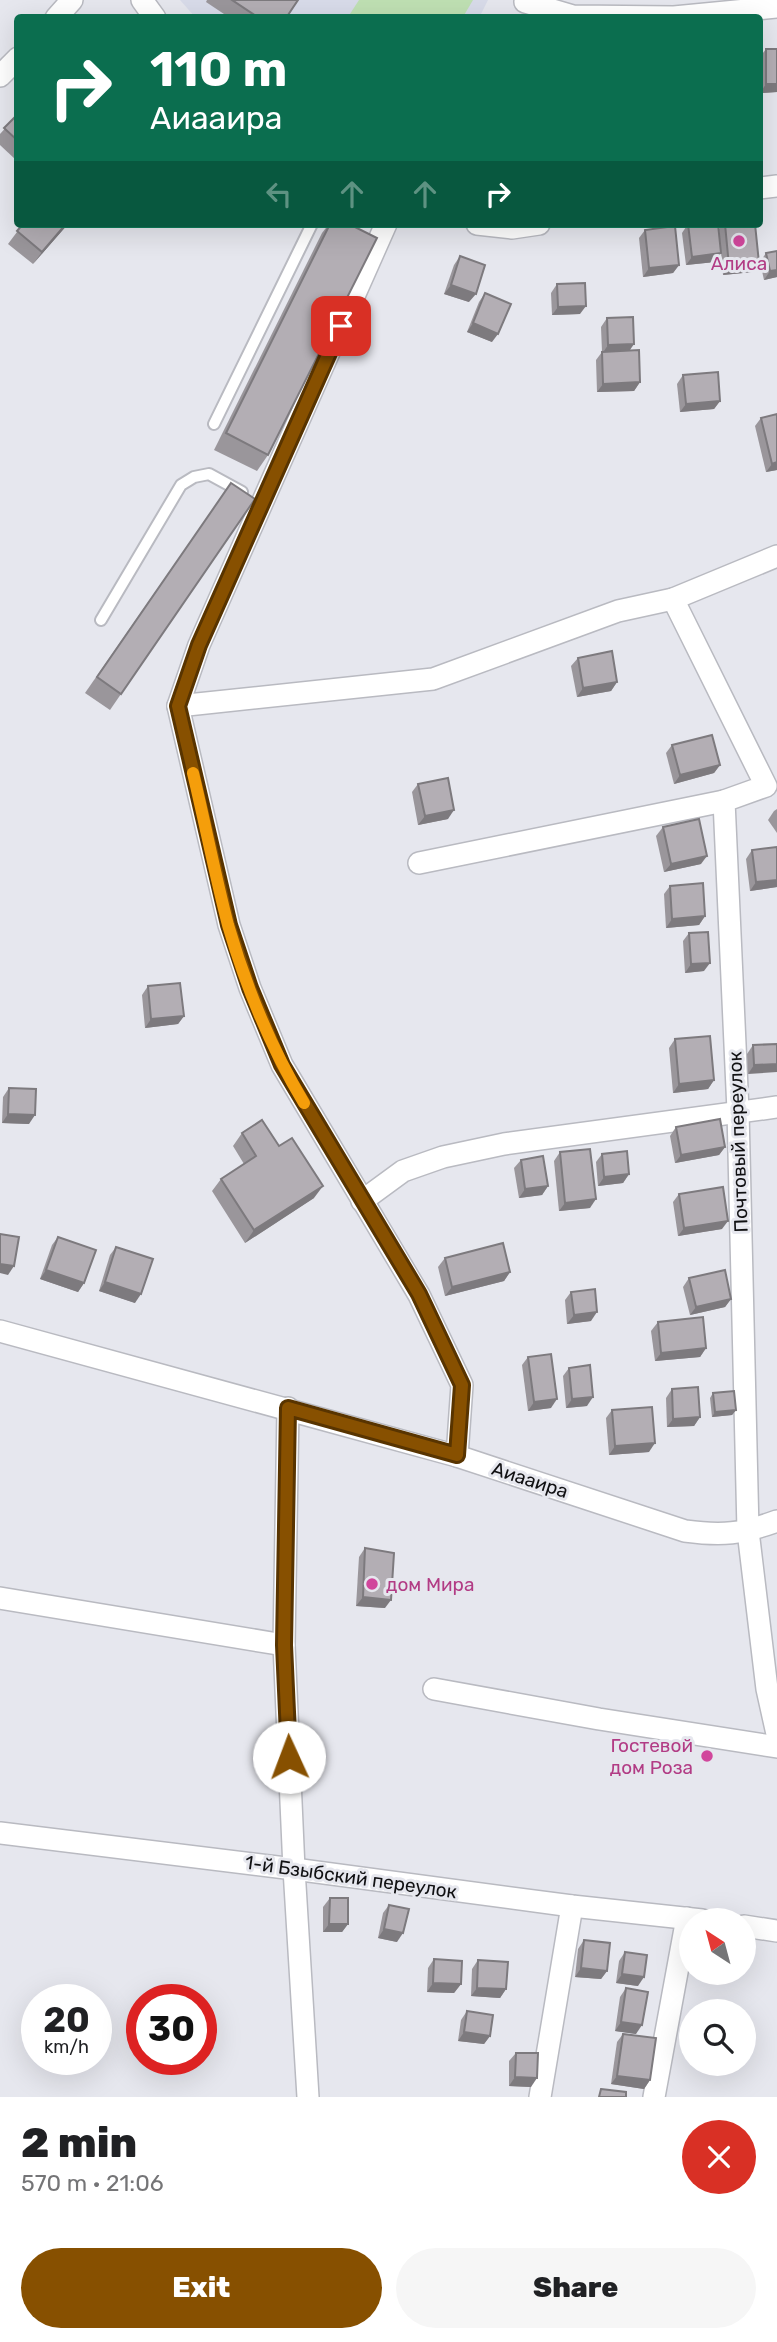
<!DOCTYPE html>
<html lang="en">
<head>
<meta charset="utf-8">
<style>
  :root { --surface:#fff; --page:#f6f6f6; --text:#202124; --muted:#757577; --accent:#875000 }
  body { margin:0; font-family:Rubik,sans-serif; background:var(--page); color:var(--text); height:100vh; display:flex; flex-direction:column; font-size:26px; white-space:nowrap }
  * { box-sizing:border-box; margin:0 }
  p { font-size:23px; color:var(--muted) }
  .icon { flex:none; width:38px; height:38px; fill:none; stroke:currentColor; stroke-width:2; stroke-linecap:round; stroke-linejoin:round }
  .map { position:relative; height:2097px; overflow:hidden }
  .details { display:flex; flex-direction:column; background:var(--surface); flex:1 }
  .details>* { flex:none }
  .top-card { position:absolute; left:14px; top:14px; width:749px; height:214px; border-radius:7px; box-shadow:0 7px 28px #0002; background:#0b6e4f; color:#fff; overflow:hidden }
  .needle { width:46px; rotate:324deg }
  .tools { position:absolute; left:679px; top:1908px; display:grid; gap:14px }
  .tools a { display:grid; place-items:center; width:77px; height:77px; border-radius:50%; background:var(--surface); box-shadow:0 7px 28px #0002; font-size:35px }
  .speed { position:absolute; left:21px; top:1984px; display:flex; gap:14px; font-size:35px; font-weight:700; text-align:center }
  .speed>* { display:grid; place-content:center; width:91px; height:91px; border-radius:50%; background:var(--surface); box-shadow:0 7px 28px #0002; line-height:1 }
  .speed small { font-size:18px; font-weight:400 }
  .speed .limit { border:10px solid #d22; background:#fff; color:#111 }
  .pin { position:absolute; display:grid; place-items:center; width:60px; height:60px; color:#fff; margin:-30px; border-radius:14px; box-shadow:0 4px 10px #0006 }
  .me { position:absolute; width:77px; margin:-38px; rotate:358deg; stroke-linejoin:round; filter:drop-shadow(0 0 5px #0008) }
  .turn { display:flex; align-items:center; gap:24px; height:147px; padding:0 21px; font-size:32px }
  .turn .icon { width:91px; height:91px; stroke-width:2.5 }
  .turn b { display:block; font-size:49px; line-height:60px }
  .lanes { display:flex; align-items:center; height:66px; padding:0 21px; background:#0003; justify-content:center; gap:35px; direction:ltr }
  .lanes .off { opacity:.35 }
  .round { display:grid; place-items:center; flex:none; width:74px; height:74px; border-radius:37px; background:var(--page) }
  .summary { display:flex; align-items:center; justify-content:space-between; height:119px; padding:0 21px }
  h1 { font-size:42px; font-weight:800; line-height:52px }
  .action { display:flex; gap:14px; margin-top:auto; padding:14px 21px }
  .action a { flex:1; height:80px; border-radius:42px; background:var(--accent); color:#fff; font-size:28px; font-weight:800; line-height:80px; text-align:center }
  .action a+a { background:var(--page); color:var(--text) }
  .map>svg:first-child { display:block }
</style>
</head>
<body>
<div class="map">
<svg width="777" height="2097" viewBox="0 0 777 2097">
  <rect width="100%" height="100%" fill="#e6e7ee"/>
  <!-- built -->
  <path fill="#d8dbe9" d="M180 0H488L479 18 195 17Z"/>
  <!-- park -->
  <path fill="#bfe0b3" d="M359 0H473L463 17H348Z"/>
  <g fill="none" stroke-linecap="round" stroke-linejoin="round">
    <defs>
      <g id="service">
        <path d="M214 424 312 224"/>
        <path d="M101 620 181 485 194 477 209 474 242 492"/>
      </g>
      <g id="minor">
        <path d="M142 0 155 18"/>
        <path d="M525 2 573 16 674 17 777 7"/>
        <path d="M56 18 72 0"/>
        <path d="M0 76 18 58"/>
        <path d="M760 188 777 186"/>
        <path d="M386 224 199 645 178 706 229 925 250 988 282 1065 419 1295 462 1385 457 1456"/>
        <path d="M477 224 512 228 539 224"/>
        <path d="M673 599 766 786 724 801 738 1111 748 1531 767 1689 777 1734"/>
        <path d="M178 706 433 679 618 611 673 599 777 556"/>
        <path d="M419 863 724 801"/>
        <path d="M362 1201 403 1171 443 1157 504 1144 777 1107"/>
        <path d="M0 1331 457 1456 685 1531C723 1536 741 1534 777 1521"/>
        <path d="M288 1408 284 1645 294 1869 308 2097"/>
        <path d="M0 1598 284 1645"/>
        <path d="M434 1689 599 1719 777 1747"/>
        <path d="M0 1833 294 1869 572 1906 702 1920"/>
        <path d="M744 1926 777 1931"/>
        <path d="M540 2097 572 1906"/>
        <path d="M654 2097 687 1918"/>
      </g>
    </defs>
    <!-- service casing -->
    <use href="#service" stroke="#b9bac1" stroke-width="14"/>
    <!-- minor casing -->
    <use href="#minor" stroke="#b9bac1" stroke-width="24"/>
    <!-- service -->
    <use href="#service" stroke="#fff" stroke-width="10"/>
    <!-- minor -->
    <use href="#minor" stroke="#fff" stroke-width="21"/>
  </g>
  <!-- wall -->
  <g fill="#9a969b">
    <path d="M207 0H298L286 18H230L206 2Z"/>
    <path d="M766 49 777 92 760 93V57Z"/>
    <path d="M18 114V158L16 160 0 145V134Z"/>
    <path d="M23 224H68L33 264 8 244Z"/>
    <path d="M329 224H349L268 455 257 471 214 450 322 233Z"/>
    <path d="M688 224 721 253 715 262 686 265 682 233Z"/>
    <path d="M722 224H755L753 272 723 275 719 229Z"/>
    <path d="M645 230 679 265 673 273 643 277 639 238Z"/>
    <path d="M777 251V277L764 280 760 262 766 253Z"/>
    <path d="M460 256 469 302 444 294 454 265Z"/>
    <path d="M557 284 580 314 552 315 551 293Z"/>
    <path d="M485 293 492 342 467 332 479 302Z"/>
    <path d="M607 318 629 351 640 382 634 391 597 392 596 360 602 352 601 327Z"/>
    <path d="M683 375 720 401 714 409 680 412 677 384Z"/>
    <path d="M761 418 777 470 766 472 755 426Z"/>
    <path d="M231 483 255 499 110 710 85 693Z"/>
    <path d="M578 658 617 682 611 691 577 697 571 666Z"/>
    <path d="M672 745 720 765 714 773 674 784 666 753Z"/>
    <path d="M418 784 448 819 418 825 412 792Z"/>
    <path d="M777 809V833L768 820 774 811Z"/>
    <path d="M663 827 701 864 664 872 656 836Z"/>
    <path d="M777 847V887L750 891 746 859 752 850Z"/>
    <path d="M670 886 705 916 699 925 666 928 664 894Z"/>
    <path d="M689 933 704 971 685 973 683 941Z"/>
    <path d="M148 986 184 1016 178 1024 145 1028 142 995Z"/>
    <path d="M675 1039 714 1080 708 1089 673 1093 669 1048Z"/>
    <path d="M777 1044 748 1074 747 1054 753 1045Z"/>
    <path d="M9 1088 29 1124 2 1123 3 1097Z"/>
    <path d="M676 1127 725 1147 719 1155 675 1163 670 1136Z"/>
    <path d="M242 1133 279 1146 314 1198 245 1243 212 1191 221 1179 244 1164 233 1146Z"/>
    <path d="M560 1152 590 1208 559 1211 554 1161Z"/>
    <path d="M602 1154 629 1174 623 1183 598 1186 596 1162Z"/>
    <path d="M521 1160 548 1186 542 1195 519 1198 514 1168Z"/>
    <path d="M679 1194 722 1229 678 1236 673 1202Z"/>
    <path d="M58 1237 84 1283 78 1292 40 1279 52 1245Z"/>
    <path d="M116 1247 135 1303 99 1291 110 1255Z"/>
    <path d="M445 1258 510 1272 504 1281 445 1296 438 1267Z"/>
    <path d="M689 1278 731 1299 725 1307 690 1315 683 1287Z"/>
    <path d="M571 1292 591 1321 567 1324 565 1300Z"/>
    <path d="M658 1322 706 1348 700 1357 655 1361 651 1331Z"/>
    <path d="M528 1357 551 1408 528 1411 522 1365Z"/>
    <path d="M569 1368 587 1406 566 1408 563 1376Z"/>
    <path d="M672 1389 700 1417 694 1426 667 1427 666 1398Z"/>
    <path d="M713 1393 736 1410 732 1415 712 1417 710 1398Z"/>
    <path d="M612 1410 649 1452 609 1455 606 1418Z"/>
    <path d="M365 1548 385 1608 356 1606 359 1557Z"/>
    <path d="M330 1898 348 1924 342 1932H323V1907Z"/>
    <path d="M389 1905 397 1942 378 1938 383 1913Z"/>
    <path d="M584 1940 607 1971 601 1979 575 1977 578 1949Z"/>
    <path d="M625 1952 638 1986 616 1983 619 1961Z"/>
    <path d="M434 1959 461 1984 454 1993 427 1992 428 1968Z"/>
    <path d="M478 1960 506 1989 500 1998 471 1996 472 1969Z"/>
    <path d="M626 1988 636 2034 615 2031 620 1997Z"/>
    <path d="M467 2011 490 2036 484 2044 458 2041 461 2020Z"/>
    <path d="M623 2034 650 2080 644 2089 611 2084 617 2042Z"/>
    <path d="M516 2053 531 2087 509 2086V2061Z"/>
  </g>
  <!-- shaded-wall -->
  <g fill="#7d7a7e">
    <path d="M766 84H777V92L760 93Z"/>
    <path d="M66 224H68L33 264 42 252Z"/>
    <path d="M721 253 715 262 686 265 692 257Z"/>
    <path d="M759 263 753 272 723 275 729 266Z"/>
    <path d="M679 265 673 273 643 277 649 268Z"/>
    <path d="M777 270V277L764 280 770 271Z"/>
    <path d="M451 285 476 294 469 302 444 294Z"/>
    <path d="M586 306 580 314 552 315 558 307Z"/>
    <path d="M473 323 498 334 492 342 467 332Z"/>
    <path d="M634 344 628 353 602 354 608 345Z"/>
    <path d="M640 382 634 391 597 392 603 384Z"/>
    <path d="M720 401 714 409 680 412 686 404Z"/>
    <path d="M777 462V470L766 472 772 464Z"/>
    <path d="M617 682 611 691 577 697 583 688Z"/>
    <path d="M720 765 714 773 674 784 680 775Z"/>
    <path d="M454 810 448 819 418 825 425 816Z"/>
    <path d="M707 856 701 864 664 872 671 864Z"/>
    <path d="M777 880V887L750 891 756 882Z"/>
    <path d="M705 916 699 925 666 928 672 919Z"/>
    <path d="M710 963 704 971 685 973 691 964Z"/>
    <path d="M184 1016 178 1024 145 1028 151 1019Z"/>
    <path d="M777 1064V1072L748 1074 754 1065Z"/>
    <path d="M714 1080 708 1089 673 1093 679 1084Z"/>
    <path d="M8 1114 35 1115 29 1124 2 1123Z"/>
    <path d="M725 1147 719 1155 675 1163 681 1155Z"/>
    <path d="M629 1174 623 1183 598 1186 604 1177Z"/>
    <path d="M323 1186 314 1198 245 1243 254 1230Z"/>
    <path d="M548 1186 542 1195 519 1198 525 1189Z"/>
    <path d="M596 1199 590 1208 559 1211 565 1203Z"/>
    <path d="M728 1221 722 1229 678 1236 684 1228Z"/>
    <path d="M0 1264 14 1266 8 1275 0 1273Z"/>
    <path d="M46 1270 84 1283 78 1292 40 1279Z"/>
    <path d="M510 1272 504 1281 445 1296 452 1287Z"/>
    <path d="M105 1282 141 1294 135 1303 99 1291Z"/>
    <path d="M731 1299 725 1307 690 1315 696 1307Z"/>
    <path d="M597 1312 591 1321 567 1324 574 1315Z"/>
    <path d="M706 1348 700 1357 655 1361 661 1353Z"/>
    <path d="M593 1397 587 1406 566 1408 572 1399Z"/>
    <path d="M557 1399 551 1408 528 1411 534 1402Z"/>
    <path d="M736 1410 732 1415 712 1417 715 1412Z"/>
    <path d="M700 1417 694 1426 667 1427 673 1419Z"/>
    <path d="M655 1443 649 1452 609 1455 615 1446Z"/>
    <path d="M363 1597 391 1600 385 1608 356 1606Z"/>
    <path d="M329 1924H348L342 1932H323Z"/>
    <path d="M384 1929 403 1933 397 1942 378 1938Z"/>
    <path d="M581 1968 607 1971 601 1979 575 1977Z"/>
    <path d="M622 1974 644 1977 638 1986 616 1983Z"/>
    <path d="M433 1983 461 1984 454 1993 427 1992Z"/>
    <path d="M477 1988 506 1989 500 1998 471 1996Z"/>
    <path d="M621 2022 642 2025 636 2034 615 2031Z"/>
    <path d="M464 2032 490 2036 484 2044 458 2041Z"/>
    <path d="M617 2076 650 2080 644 2089 611 2084Z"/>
    <path d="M515 2077 537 2078 531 2087 509 2086Z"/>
  </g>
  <!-- building -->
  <g fill="#b3aeb4" stroke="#7d7a7e" stroke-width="2">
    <path d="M232 0H298L286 18H259Z"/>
    <rect x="766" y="49" width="11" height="35"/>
    <path d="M18 114V141L4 128Z"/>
    <path d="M23 224H66L42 252 17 231Z"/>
    <path d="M330 224H349L377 238 268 455 226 433Z"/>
    <path d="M688 224H718L721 253 692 257Z"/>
    <path d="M725 224H755L759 263 729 266Z"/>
    <path d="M675 226 679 265 649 268 645 230Z"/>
    <path d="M777 251V270L770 271 766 253Z"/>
    <path d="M460 256 485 265 476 294 451 285Z"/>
    <path d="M585 283 586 306 558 307 557 284Z"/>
    <path d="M485 293 511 304 498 334 473 323Z"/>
    <path d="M633 317 634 344 608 345 607 318Z"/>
    <path d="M639 350 640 382 603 384 602 352Z"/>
    <path d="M718 372 720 401 686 404 683 375Z"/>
    <path d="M777 414V462L772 464 761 418Z"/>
    <path d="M231 483 255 499 121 694 97 677Z"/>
    <path d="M612 651 617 682 583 688 578 658Z"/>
    <path d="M712 735 720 765 680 775 672 745Z"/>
    <path d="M448 778 454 810 425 816 418 784Z"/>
    <path d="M699 819 707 856 671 864 663 827Z"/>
    <path d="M777 847V880L756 882 752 850Z"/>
    <path d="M703 883 705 916 672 919 670 886Z"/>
    <path d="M708 932 710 963 691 964 689 933Z"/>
    <path d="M180 983 184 1016 151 1019 148 986Z"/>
    <path d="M710 1036 714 1080 679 1084 675 1039Z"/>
    <path d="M777 1044V1064L754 1065 753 1045Z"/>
    <path d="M9 1088 36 1089 35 1115 8 1114Z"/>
    <path d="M720 1119 725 1147 681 1155 676 1127Z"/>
    <path d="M262 1120 279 1146 292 1138 323 1186 254 1230 221 1179 256 1156 242 1133Z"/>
    <path d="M590 1149 596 1199 565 1203 560 1152Z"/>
    <path d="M627 1151 629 1174 604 1177 602 1154Z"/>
    <path d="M543 1156 548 1186 525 1189 521 1160Z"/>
    <path d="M723 1187 728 1221 684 1228 679 1194Z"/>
    <path d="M0 1234 19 1237 14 1266 0 1264Z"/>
    <path d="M58 1237 96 1250 84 1283 46 1270Z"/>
    <path d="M503 1243 510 1272 452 1287 445 1258Z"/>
    <path d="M116 1247 153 1259 141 1294 105 1282Z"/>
    <path d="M725 1270 731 1299 696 1307 689 1278Z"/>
    <path d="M595 1289 597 1312 574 1315 571 1292Z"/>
    <path d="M703 1317 706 1348 661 1353 658 1322Z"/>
    <path d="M551 1354 557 1399 534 1402 528 1357Z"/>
    <path d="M590 1365 593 1397 572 1399 569 1368Z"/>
    <path d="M698 1387 700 1417 673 1419 672 1389Z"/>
    <path d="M734 1391 736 1410 715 1412 713 1393Z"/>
    <path d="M652 1407 655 1443 615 1446 612 1410Z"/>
    <path d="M365 1548 394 1553 391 1600 363 1597Z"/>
    <path d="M330 1898H348V1924H329Z"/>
    <path d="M389 1905 409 1909 403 1933 384 1929Z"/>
    <path d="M584 1940 610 1943 607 1971 581 1968Z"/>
    <path d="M625 1952 647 1955 644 1977 622 1974Z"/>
    <path d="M434 1959 462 1961 461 1984 433 1983Z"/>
    <path d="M478 1960 508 1962 506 1989 477 1988Z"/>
    <path d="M626 1988 648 1992 642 2025 621 2022Z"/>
    <path d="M467 2011 493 2015 490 2036 464 2032Z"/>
    <path d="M623 2034 656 2038 650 2080 617 2076Z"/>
    <path d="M516 2053H538L537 2078 515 2077Z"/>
    <path d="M601 2089 626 2092V2097H599Z"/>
  </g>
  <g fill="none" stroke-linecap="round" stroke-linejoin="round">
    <defs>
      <path id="route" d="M289 1757 284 1645 288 1408 457 1455 462 1385 419 1294 282 1065 250 988 229 925 178 706 199 645 341 326"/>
    </defs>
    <!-- route casing -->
    <use href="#route" stroke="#583400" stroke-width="18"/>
    <!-- route -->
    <use href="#route" stroke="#875000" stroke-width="12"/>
    <!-- slow -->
    <path stroke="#f59e0b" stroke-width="12" d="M193 773C205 823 215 875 228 925 246 987 271 1048 304 1103"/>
  </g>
  <!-- markers -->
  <g fill="#d1479c" stroke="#e6e7ee" stroke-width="2.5">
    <circle cx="739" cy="241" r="7"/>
    <circle cx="372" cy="1584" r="7"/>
    <circle cx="707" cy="1756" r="7"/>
  </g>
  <g text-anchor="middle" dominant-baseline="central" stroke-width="6" stroke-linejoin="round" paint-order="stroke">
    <!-- hotel labels -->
    <g font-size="19" fill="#b23c85" stroke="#e6e7ee">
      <text x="739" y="263">Алиса</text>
      <text x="386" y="1584" text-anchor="start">дом Мира</text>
      <text x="693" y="1745" text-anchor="end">Гостевой<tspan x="693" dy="22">дом Роза</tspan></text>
    </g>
    <!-- street labels -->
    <g font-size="19" fill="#111113" stroke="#e6e7ee">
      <text transform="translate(738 1142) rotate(-92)">Почтовый переулок</text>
      <text transform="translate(530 1480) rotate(18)">Аиааира</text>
      <text transform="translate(351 1877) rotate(8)">1-й Бзыбский переулок</text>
    </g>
  </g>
</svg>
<div class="tools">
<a><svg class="needle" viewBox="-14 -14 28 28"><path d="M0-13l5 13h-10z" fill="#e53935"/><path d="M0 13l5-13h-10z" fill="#757577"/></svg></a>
<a><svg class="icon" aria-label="search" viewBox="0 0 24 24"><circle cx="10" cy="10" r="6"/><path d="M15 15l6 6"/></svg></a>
</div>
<div class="speed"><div>20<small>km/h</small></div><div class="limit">30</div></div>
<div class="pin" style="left:341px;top:326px;background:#d93025"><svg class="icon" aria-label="arrive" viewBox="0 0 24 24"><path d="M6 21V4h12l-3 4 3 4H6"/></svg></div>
<svg class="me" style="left:289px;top:1757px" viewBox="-20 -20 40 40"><circle r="19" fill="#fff"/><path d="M0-13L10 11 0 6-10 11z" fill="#875000"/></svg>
<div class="top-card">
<div class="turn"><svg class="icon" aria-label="right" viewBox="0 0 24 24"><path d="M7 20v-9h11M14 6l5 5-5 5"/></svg><div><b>110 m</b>Аиааира</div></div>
<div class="lanes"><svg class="icon off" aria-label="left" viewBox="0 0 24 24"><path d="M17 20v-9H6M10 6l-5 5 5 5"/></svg><svg class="icon off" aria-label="ahead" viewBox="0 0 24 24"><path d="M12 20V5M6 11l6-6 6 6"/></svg><svg class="icon off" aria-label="ahead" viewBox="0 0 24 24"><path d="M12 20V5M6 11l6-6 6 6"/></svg><svg class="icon" aria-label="right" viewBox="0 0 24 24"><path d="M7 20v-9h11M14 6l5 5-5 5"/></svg></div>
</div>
</div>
<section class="details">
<div class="summary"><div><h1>2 min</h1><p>570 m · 21:06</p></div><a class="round" style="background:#d93025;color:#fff"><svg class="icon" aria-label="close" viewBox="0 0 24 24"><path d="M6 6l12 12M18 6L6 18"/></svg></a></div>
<div class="action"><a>Exit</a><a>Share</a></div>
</section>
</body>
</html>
